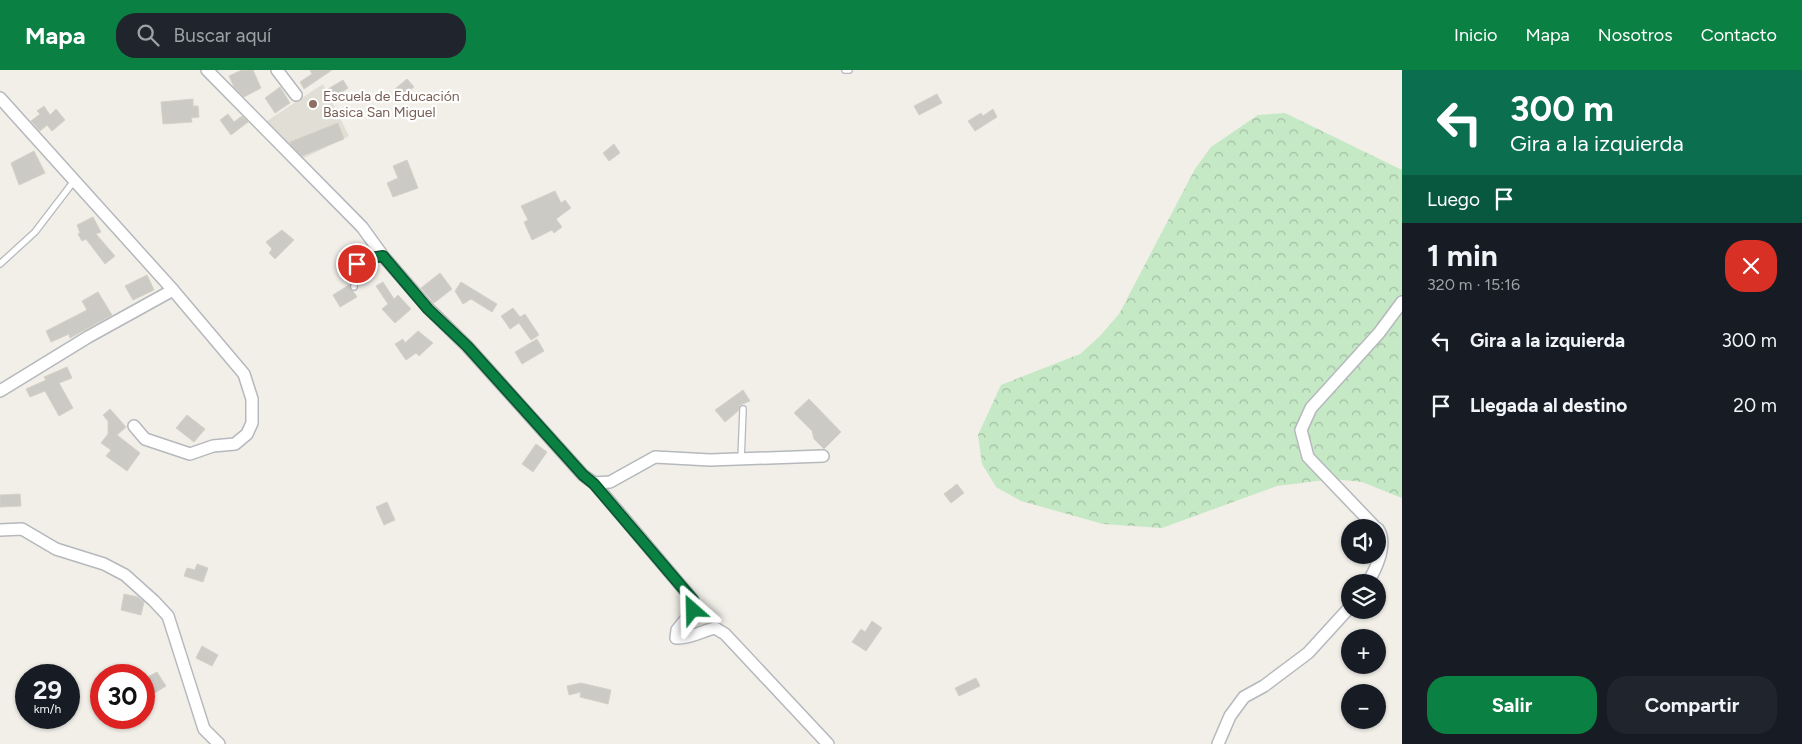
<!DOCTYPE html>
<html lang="es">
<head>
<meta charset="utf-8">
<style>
  :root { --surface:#171b24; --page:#20242c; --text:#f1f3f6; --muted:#9ea1a6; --accent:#0b8043 }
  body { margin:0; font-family:Figtree,sans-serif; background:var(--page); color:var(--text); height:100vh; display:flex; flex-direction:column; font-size:19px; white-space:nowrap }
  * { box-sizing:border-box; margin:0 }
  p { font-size:16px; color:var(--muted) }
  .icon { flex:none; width:28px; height:28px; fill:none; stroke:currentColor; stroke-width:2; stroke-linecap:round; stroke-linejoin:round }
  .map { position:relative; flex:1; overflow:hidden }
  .sheet { display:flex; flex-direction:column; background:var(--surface); width:400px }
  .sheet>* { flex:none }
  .top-card { background:#0b6e4f; color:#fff; overflow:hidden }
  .controls { position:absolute; left:1341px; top:449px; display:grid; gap:10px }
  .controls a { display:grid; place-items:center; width:45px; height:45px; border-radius:50%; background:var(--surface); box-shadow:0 1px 4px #0004; font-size:25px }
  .speed { position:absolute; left:15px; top:594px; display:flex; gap:10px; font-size:25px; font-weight:700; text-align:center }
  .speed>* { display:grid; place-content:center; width:65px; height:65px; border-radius:50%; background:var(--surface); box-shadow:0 1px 4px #0004; line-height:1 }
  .speed small { font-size:12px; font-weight:400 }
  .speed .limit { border:8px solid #d22; background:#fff; color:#111 }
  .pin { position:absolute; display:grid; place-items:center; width:42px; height:42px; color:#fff; margin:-21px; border:2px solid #fff; border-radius:50%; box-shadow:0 1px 5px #0007 }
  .me { position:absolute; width:55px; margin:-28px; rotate:335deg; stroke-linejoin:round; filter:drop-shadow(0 0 4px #0008) }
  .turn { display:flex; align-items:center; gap:18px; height:105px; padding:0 25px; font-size:22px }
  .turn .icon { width:65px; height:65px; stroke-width:2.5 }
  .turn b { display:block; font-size:35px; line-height:42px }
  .then { display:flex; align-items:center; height:48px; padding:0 25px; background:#0003; gap:10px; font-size:19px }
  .round { display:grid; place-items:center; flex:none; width:52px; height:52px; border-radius:20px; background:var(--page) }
  .overview { display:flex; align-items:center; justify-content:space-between; height:85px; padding:0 25px }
  h1 { font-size:30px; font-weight:700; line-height:38px }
  .primary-button { display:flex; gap:10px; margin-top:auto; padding:10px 25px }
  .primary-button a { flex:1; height:58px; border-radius:20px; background:var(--accent); color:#fff; font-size:20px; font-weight:700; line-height:58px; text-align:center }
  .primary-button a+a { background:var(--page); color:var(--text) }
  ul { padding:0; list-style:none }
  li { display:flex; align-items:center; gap:15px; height:65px; padding:0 25px }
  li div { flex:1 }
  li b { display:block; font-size:19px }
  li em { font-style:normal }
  header { display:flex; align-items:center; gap:30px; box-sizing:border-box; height:70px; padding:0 25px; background:var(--accent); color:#fff }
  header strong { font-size:24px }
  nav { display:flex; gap:28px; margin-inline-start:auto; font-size:18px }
  .search { width:350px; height:45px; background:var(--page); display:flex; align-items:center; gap:12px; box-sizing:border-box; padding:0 18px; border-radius:20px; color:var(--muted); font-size:19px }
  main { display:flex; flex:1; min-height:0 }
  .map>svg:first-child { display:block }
</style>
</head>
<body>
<header>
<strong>Mapa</strong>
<div class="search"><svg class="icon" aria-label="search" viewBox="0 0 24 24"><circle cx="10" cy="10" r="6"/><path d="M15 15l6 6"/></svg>Buscar aquí</div>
<nav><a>Inicio</a><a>Mapa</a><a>Nosotros</a><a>Contacto</a></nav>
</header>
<main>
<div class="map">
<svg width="1402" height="674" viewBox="0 0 1402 674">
  <defs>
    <pattern id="forest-crowns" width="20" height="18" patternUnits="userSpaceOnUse" patternTransform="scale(1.25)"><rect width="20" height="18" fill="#c5e8c5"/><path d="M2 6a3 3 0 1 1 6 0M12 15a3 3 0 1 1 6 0" fill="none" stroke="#a3c0a4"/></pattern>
  </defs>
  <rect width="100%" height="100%" fill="#f1efe8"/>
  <!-- education -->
  <path fill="#e1ded6" d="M323 14 349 66 300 90 264 53Z"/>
  <!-- forest -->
  <path fill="url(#forest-crowns)" d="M1285 43 1402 100V428L1362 412 1333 409 1277 416 1162 458 1103 454 1021 431 996 417 982 394 978 365 1001 315 1080 284 1100 266 1119 244 1195 99 1211 77 1258 45Z"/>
  <!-- building -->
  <g fill="#cccac5" stroke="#d6d1c6">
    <path d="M242 0H253L261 18 244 27 234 17 229 6Z"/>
    <path d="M310 0H332L304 19 300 12 312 4Z"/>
    <path d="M407 9 414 17 401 27 395 19Z"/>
    <path d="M343 10 348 18 342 22 344 26 336 31 328 19Z"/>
    <path d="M280 17 290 33 275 43 265 28Z"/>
    <path d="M937 24 942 33 919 45 914 36Z"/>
    <path d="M193 29V36H198L199 47 191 48 192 52 163 54 161 32Z"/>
    <path d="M44 36 50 45 56 39 65 50 52 61 47 55 40 61 31 51 40 44 37 41Z"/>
    <path d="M993 39 997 47 975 61 968 51 981 43 983 46Z"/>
    <path d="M228 44 234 52 242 46 248 52 231 65 220 50Z"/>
    <path d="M338 53 344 69 302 86 290 74V72Z"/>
    <path d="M614 74 620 83 609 91 603 83Z"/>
    <path d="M34 81 45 103 19 115 11 93Z"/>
    <path d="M407 90 418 118 393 127 387 113 398 108 393 96Z"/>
    <path d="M555 121 561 133 565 130 571 138 556 149 562 157 554 163 552 160 532 170 524 152 528 150 521 136Z"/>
    <path d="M93 147 101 162 96 164 115 186 105 194 86 169 82 171 78 164 80 163 77 155Z"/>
    <path d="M282 160 294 170 275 189 269 183 272 179 266 172Z"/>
    <path d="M440 203 452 219 434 233 421 218Z"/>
    <path d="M147 205 154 220 133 230 125 216Z"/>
    <path d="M383 212 394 229 398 225 411 239 395 253 382 239 388 234 376 216Z"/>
    <path d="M461 212 497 234 492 242 471 229 463 234 455 221Z"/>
    <path d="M349 215 357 227 340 237 333 225Z"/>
    <path d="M98 222 112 245 70 268 69 264 51 272 46 261 87 240 82 231Z"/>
    <path d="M513 238 520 247 525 244 539 265 531 270 519 253 510 259 501 246Z"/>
    <path d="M418 261 433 273 419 286 416 283 406 290 395 274 403 269 405 273Z"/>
    <path d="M537 269 544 281 522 294 515 282Z"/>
    <path d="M67 297 72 308 59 313 73 338 59 346 45 321 30 327 26 319 46 310 44 307Z"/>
    <path d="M743 320 750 331 740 335 738 341 725 352 715 340Z"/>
    <path d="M809 329 841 362 824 379 814 369 812 361 794 343Z"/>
    <path d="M110 339 126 357 117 365 140 383 127 401 106 386 111 380 101 373 108 364V351L103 345Z"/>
    <path d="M187 345 205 359 194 372 176 358Z"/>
    <path d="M536 374 547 382 533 402 522 394Z"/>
    <path d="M957 414 964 423 951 433 944 424Z"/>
    <path d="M20 424 21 436 0 437V425Z"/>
    <path d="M387 432 395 450 384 455 376 437Z"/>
    <path d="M197 494 208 498 203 512 184 506 187 498 195 500Z"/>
    <path d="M124 524 138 527 144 532 141 545 121 540Z"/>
    <path d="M872 551 882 558 866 581 852 572 861 559 865 562Z"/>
    <path d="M202 576 218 585 212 596 196 588Z"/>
    <path d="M157 602 166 616 150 626 144 616V609Z"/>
    <path d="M976 608 980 616 959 626 955 618Z"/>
    <path d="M581 613 611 620 608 634 580 627 581 622 569 625 567 616Z"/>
  </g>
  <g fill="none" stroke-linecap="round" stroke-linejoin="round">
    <defs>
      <g id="service">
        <path d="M845 0H849"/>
        <path d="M0 194 35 162 74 111"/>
        <path d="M354 217V202L359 190 383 186"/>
        <path d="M741 390 743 339"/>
      </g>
      <g id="minor">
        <path d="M207 0 362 157 383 186 429 239 467 276 583 405 594 413 610 412 655 387 710 390 823 386"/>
        <path d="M277 0 296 25"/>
        <path d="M0 28 173 220 88 267 0 321"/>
        <path d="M134 356 145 369 190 384 213 376 235 374 247 364 252 353V329L244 304 173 220"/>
        <path d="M594 413 693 530V540L677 560 676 568C689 569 702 561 715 558L725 564 828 674"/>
        <path d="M1376 458 1308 387 1301 360 1311 338 1379 263 1402 232"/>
        <path d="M0 460 22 459 56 479 104 494 125 505 154 531 168 546 204 659 219 674"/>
        <path d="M1368 512C1376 499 1388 474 1378 459"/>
        <path d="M1218 674 1230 646 1244 627 1264 616 1308 583 1350 537"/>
      </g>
    </defs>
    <!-- service casing -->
    <use href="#service" stroke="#b5b8bc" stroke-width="8"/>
    <!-- minor casing -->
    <use href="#minor" stroke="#b5b8bc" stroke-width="14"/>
    <!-- service -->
    <use href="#service" stroke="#fff" stroke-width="5.5"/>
    <!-- minor -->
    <use href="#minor" stroke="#fff" stroke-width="11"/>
  </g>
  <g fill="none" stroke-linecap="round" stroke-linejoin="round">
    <defs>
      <path id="route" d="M357 194 359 190 383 186 428 239 467 276 583 405 594 414 693 530V540"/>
    </defs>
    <!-- route casing -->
    <use href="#route" stroke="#07532c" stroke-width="12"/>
    <!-- route -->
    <use href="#route" stroke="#0b8043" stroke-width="9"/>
  </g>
  <!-- markers -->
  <circle fill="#8d6e63" stroke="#fff" stroke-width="2" cx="313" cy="34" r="5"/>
  <g text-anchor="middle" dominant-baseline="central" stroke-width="4.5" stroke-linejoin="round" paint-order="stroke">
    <!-- education labels -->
    <g font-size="14" fill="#785e54" stroke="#fff" text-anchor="start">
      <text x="323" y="26">Escuela de Educación<tspan x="323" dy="16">Basica San Miguel</tspan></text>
    </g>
  </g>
</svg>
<div class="controls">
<a><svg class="icon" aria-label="sound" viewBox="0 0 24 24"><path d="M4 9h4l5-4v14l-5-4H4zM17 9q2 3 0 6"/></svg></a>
<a><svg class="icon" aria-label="layers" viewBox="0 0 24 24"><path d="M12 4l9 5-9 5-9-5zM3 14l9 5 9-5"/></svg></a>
<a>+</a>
<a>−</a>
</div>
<div class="speed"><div>29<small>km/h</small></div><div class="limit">30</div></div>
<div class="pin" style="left:357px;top:194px;background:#d93025"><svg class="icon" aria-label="arrive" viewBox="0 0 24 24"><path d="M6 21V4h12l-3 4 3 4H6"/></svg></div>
<svg class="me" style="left:693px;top:540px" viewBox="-20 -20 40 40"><path d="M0-17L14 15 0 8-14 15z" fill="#0b8043" stroke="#fff" stroke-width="4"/></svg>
</div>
<section class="sheet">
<div class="top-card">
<div class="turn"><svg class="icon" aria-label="left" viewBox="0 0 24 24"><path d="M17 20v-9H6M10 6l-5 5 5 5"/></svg><div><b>300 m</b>Gira a la izquierda</div></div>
<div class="then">Luego<svg class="icon" aria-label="arrive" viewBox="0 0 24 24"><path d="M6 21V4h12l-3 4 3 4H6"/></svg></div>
</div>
<div class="overview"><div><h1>1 min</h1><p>320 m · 15:16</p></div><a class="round" style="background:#d93025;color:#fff"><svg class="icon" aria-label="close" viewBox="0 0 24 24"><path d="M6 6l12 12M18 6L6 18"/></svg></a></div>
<ul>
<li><svg class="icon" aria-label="left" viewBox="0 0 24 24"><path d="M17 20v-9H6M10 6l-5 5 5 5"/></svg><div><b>Gira a la izquierda</b></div><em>300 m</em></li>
<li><svg class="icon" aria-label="arrive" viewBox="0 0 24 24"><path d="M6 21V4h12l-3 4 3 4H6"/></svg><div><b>Llegada al destino</b></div><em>20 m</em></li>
</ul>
<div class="primary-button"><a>Salir</a><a>Compartir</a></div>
</section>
</main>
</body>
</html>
